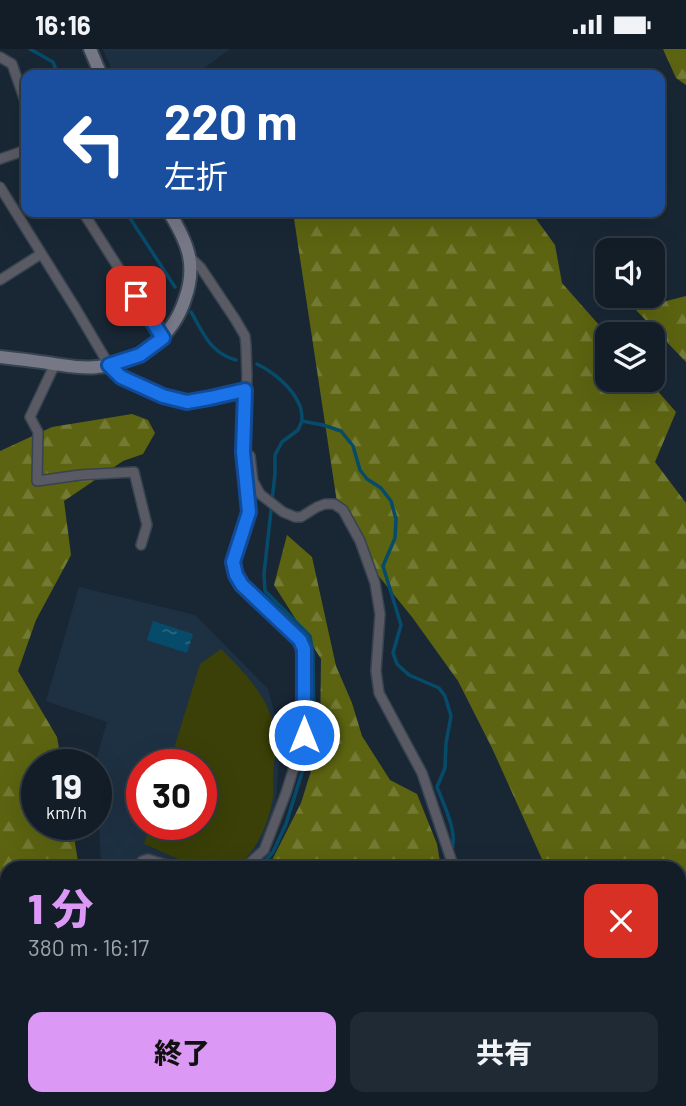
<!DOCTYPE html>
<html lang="ja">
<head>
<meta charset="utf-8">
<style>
  :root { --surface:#131d28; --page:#202a34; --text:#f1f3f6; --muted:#9da2a8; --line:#323b45; --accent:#db99f5 }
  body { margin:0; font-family:Barlow,"Noto Sans JP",sans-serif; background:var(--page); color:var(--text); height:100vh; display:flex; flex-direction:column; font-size:26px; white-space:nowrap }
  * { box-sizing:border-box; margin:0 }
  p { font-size:23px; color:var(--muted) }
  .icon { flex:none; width:38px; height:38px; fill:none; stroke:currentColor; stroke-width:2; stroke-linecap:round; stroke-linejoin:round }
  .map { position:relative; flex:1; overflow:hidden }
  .details { position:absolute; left:0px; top:812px; width:686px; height:245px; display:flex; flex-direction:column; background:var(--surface); border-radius:21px 21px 0 0; box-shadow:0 7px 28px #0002,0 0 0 2px var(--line) }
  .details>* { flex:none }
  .hud { position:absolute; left:21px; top:21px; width:644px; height:147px; border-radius:14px; box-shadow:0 7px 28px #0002,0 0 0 2px var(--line); background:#1a4fa0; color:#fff; overflow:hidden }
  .buttons { position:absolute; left:595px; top:189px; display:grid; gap:14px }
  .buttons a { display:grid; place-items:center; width:70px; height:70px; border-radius:14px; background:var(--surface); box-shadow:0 7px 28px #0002,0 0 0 2px var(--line); font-size:35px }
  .speed { position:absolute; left:21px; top:700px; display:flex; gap:14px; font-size:35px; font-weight:700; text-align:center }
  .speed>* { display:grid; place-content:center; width:91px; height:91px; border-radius:50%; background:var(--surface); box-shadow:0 7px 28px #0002,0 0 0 2px var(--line); line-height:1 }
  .speed small { font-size:18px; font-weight:400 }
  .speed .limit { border:10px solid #d22; background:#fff; color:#111 }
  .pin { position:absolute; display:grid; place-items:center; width:60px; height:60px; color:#fff; margin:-30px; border-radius:14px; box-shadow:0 4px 10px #0006 }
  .me { position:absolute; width:77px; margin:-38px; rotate:0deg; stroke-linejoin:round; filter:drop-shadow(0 0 5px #0008) }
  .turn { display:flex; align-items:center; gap:24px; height:147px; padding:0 28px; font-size:32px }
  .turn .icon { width:91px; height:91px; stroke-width:2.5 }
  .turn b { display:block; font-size:49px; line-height:60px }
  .round { display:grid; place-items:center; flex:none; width:74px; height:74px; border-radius:14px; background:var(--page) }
  .headline { display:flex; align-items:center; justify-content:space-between; height:119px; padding:0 28px }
  h1 { font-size:42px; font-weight:800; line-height:52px; color:var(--accent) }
  .button { display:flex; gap:14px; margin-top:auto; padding:14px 28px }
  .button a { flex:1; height:80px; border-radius:14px; background:var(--accent); color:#111; font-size:28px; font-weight:800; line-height:80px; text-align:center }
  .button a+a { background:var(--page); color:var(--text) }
  .status { display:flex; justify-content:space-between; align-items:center; height:49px; padding:0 35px; background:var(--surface); direction:ltr }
  .status svg { height:19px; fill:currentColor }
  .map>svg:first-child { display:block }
</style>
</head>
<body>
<div class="status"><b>16:16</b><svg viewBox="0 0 49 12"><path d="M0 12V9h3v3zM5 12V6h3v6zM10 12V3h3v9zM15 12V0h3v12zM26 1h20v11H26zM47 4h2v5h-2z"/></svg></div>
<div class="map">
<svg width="686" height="1057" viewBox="0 0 686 1057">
  <defs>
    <pattern id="forest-firs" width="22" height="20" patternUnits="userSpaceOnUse" patternTransform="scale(1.75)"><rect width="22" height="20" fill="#5c6411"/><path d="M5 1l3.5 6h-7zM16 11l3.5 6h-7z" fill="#737a34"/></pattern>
    <pattern id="water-ripples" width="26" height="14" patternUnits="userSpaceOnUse" patternTransform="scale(1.75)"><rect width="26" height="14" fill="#074b6a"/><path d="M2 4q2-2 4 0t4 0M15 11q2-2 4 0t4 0" fill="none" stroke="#2b6580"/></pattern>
  </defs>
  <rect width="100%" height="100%" fill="#192735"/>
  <!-- built -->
  <g fill="#1e3143" fill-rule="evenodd">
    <path d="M103 0H230L195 26H114Z"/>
    <path d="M79 538 195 566 268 640 281 689 275 762 256 802 237 818 190 819 156 807 154 816 141 819H114L101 815 96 711 107 673 46 652ZM142 716H201V775H142Z"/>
  </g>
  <!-- forest -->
  <g fill="url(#forest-firs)">
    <path d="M663 0H686V36L676 29Z"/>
    <path d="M293 163H531L555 196 562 234 607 285V331H648L676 363 655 413 686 454V1057H0V402L52 378 132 365 148 371 155 384 143 405 123 412 64 452 71 506 36 571 18 622 57 688 62 716H37V775H72L79 819H7V1050H679V819H546L492 699 458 632 412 568 360 504 338 460Z"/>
    <path d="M686 247V313L635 260Z"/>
    <path d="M287 486 312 508 336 617 352 654 362 687 390 731 417 745 437 795 441 819H268L301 754 320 693 321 610 274 536Z"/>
  </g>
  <!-- green -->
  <path fill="#3a4007" d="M221 600C243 622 264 643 273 673 279 691 274 709 273 727 273 734 274 741 273 748 270 770 255 812 230 818 203 825 169 805 144 795L150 775H201V716H169L200 615Z"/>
  <!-- water -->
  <path fill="url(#water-ripples)" d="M153 572 193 585 187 604 147 591Z"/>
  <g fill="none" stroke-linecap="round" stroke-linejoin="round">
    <!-- stream -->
    <g stroke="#074b6a" stroke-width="3.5">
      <path d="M30 0 53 13 58 26"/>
      <path d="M126 163 175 238"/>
      <path d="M191 263C204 285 210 304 236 311"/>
      <path d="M257 315C273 323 292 338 299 355 302 360 302 367 302 372L323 376 341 382 353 397 360 421 367 430 381 439 391 452 396 470 395 489 383 517 401 576 393 604 397 615 409 626 439 639 445 647 451 667 446 694 445 719 437 738C444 757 459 784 451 804"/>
      <path d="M259 819 273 803 286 775 314 685 313 605 310 587 265 542 264 525 275 425V406L282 393 298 381 302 372"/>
      <path d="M92 1050 93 1057"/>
    </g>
    <defs>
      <g id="street">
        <path d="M0 8 12 15 26 55"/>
        <path d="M0 110 26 101"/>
        <path d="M0 138 76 260 109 316 121 328 163 347 187 353 210 349 245 341"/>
        <path d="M83 163 163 289"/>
        <path d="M190 208 201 219 235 270 245 287 246 297 247 328 243 403 249 463 233 513 236 526 242 536 300 591 304 600V686L286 744 264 801 244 819"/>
        <path d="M0 231 41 205"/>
        <path d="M55 315 30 368 38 383 37 432 80 426 134 423 147 476 141 496"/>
        <path d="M243 403 250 407 253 432 260 445 283 463 295 468H301L317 458 325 455H334L343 461 360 492 375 534 380 565 376 622 379 644 422 724 454 819"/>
        <path d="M142 812 148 810 177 819"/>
      </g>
      <g id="secondary">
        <path d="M90 0 101 26"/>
        <path d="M0 308C18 310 36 312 54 315 68 317 83 320 97 318 138 315 173 288 185 250 190 236 192 222 189 207 186 192 177 176 169 163"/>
      </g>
    </defs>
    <!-- street casing -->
    <use href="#street" stroke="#364350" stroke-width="12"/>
    <!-- secondary casing -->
    <use href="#secondary" stroke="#364350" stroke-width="16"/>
    <!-- street -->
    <use href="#street" stroke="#595a63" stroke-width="9"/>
    <!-- secondary -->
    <use href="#secondary" stroke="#767886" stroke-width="12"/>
  </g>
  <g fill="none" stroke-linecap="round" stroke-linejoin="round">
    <defs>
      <path id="route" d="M136 247 163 289 140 306 109 316 121 328 163 347 187 353 210 349 245 341 243 403 249 463 233 513 236 526 242 536 300 591 304 600V686"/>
    </defs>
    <!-- route casing -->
    <use href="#route" stroke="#114b97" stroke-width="18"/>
    <!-- route -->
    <use href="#route" stroke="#1a73e8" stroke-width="12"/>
  </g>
</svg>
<div class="buttons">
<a><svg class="icon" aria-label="sound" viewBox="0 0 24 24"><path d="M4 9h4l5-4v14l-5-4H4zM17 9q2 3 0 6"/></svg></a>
<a><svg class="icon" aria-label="layers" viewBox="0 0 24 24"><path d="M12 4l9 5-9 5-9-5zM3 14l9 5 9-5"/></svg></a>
</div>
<div class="speed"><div>19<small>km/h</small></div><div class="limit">30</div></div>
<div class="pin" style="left:136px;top:247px;background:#d93025"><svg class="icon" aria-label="arrive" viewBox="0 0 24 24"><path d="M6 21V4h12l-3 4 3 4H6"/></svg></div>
<svg class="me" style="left:304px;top:686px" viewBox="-20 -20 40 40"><circle r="17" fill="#1a73e8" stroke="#fff" stroke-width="3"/><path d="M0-11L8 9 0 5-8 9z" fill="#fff"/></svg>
<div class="hud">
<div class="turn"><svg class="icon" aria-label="left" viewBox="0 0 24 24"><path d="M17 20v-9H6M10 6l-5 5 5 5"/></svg><div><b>220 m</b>左折</div></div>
</div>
<section class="details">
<div class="headline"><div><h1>1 分</h1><p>380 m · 16:17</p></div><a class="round" style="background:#d93025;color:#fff"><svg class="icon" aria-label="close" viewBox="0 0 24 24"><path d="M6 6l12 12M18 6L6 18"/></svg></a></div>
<div class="button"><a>終了</a><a>共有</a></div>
</section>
</div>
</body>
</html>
